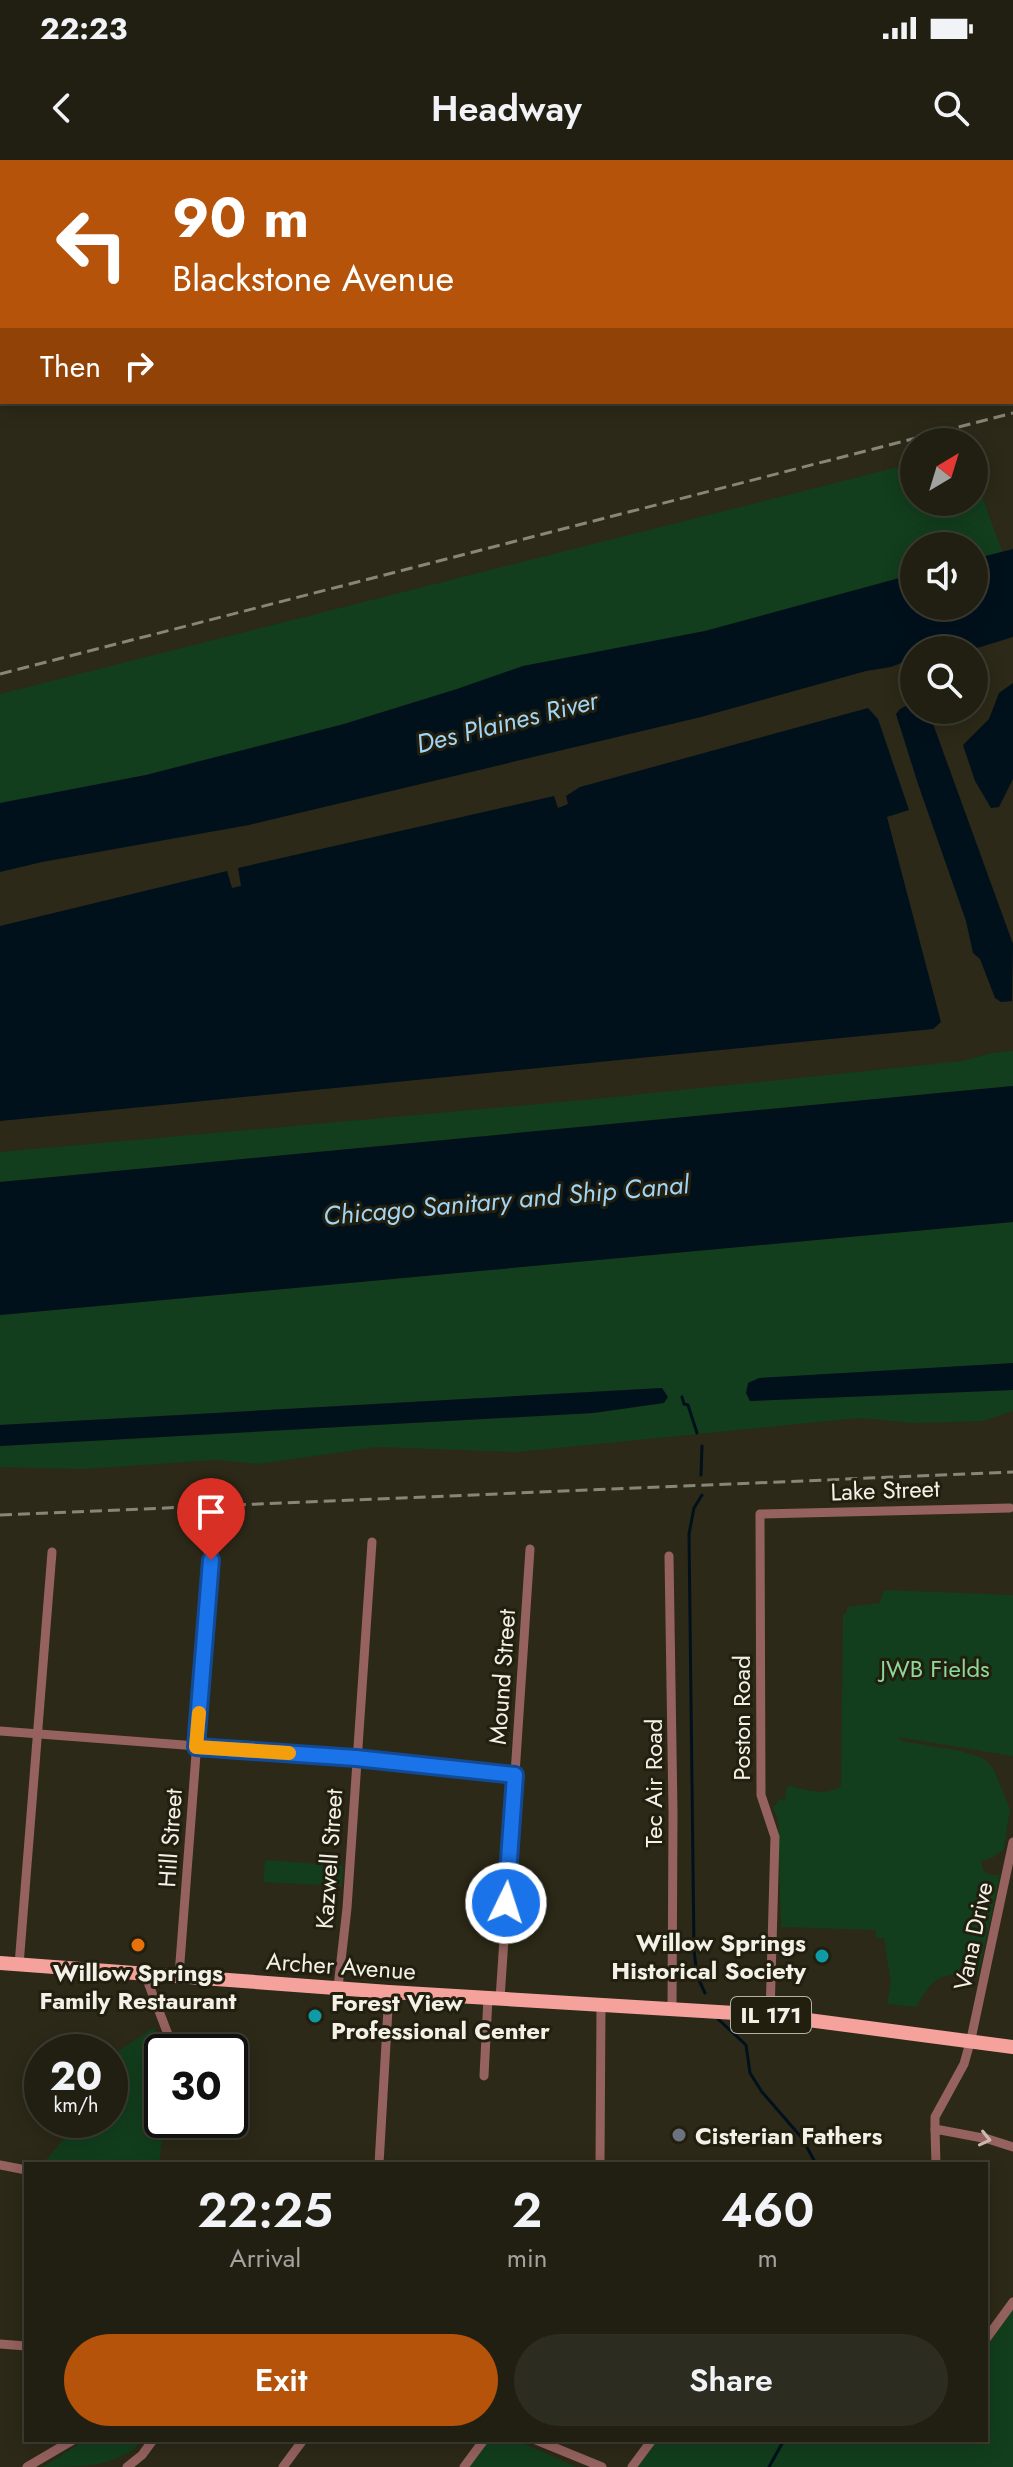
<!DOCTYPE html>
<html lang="en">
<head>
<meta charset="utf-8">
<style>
  :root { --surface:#211f12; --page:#2d2c20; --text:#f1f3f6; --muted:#a2a29f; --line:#3e3d32; --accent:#b45309 }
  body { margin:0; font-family:Jost,sans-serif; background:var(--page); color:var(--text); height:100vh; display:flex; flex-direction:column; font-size:30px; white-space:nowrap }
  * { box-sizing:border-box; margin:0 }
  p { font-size:26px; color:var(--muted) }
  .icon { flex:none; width:44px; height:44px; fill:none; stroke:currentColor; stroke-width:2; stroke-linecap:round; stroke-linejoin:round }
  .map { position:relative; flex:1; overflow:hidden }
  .sheet { position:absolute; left:24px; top:2002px; width:964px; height:280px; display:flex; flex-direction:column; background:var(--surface); border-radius:0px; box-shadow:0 4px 20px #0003,0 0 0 2px var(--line) }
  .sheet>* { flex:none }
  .guide { position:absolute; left:0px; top:0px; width:1014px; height:244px; box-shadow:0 4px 20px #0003,0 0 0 2px var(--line); background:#b45309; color:#fff; overflow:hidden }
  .needle { width:52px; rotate:38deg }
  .buttons { position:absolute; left:900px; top:268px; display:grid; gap:16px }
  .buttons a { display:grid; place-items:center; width:88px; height:88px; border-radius:50%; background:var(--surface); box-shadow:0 4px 20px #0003,0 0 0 2px var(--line); font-size:40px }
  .speed { position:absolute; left:24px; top:1874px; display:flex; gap:16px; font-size:40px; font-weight:700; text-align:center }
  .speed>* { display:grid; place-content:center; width:104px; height:104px; border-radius:50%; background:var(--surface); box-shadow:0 4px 20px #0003,0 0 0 2px var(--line); line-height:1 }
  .speed small { font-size:20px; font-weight:400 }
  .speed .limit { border:4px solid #111; border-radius:12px; background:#fff; color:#111 }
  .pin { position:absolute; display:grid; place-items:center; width:68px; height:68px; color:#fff; margin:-82px -34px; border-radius:50% 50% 50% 0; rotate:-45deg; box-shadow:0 0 8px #0007 }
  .pin .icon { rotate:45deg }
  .me { position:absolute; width:88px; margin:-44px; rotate:4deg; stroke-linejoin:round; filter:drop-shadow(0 0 6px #0008) }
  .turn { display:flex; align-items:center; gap:28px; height:168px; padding:0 40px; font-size:36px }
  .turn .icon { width:104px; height:104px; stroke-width:2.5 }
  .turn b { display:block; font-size:56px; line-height:68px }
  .then { display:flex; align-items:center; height:76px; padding:0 40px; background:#0003; gap:16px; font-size:30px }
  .eta { display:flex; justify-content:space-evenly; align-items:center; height:136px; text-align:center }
  .eta b { font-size:48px; font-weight:600; line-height:56px }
  .action { display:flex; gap:16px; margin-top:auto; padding:16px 40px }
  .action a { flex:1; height:92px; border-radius:48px; background:var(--accent); color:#fff; font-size:32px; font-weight:600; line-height:92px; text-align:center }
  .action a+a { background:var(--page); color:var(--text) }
  .status { display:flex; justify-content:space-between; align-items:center; height:56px; padding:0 40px; background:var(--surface); direction:ltr }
  .status svg { height:22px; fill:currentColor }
  header { display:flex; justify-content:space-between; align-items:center; height:104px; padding:0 40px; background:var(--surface); font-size:36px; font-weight:600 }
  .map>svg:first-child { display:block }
</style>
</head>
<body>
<div class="status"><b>22:23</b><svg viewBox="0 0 49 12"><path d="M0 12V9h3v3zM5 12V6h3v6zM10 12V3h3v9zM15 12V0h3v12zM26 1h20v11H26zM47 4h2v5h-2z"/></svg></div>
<header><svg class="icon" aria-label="back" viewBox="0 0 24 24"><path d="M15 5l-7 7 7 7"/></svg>Headway<svg class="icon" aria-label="search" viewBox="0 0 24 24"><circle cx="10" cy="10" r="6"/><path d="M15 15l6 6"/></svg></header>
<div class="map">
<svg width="1013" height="2307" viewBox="0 0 1013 2307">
  <rect width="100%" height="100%" fill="#2c2918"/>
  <!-- green -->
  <g fill="#123e1d">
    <path d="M914 303V342H974V313L1002 392 974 399V386H914V414L705 471 523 506 457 529 344 564 146 615 0 643V534Z"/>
    <path d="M1013 891V926L0 1022V992L584 940 963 901 992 893Z"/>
    <path d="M1013 1062V1203L906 1211 746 1233 751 1241 1013 1230V1251L983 1261 916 1263 859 1258 516 1292 377 1287 258 1304 216 1300 82 1309 0 1307V1286L593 1253 664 1243 662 1228 0 1265V1155Z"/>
    <path d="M884 1430 1013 1435V1596L897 1577 902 1581 961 1591 983 1598 993 1608 1010 1649 1004 1689 992 1698 981 1701 983 1710 990 1715H1000L978 1816C940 1813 935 1814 916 1847L887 1844 891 1823 884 1778H876V1770L781 1767 778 1659 773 1648 780 1639 785 1640 787 1626C807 1628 822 1638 841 1626L843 1454 847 1453V1447L880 1443Z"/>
    <path d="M265 1700 343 1706 342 1726 263 1722Z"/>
    <path d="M154 1867 163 1892 164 1960 159 2004 117 2001 106 2004H43L80 1960H110C110 1939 113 1918 110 1897Z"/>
    <path d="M1013 2147V2307H637L657 2280H986V2183Z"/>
    <path d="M85 2280H143C118 2307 82 2307 43 2307Z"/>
    <path d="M489 2280H516L576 2307H469Z"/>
  </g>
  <!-- water -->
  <g fill="#00111c">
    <path d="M1013 389V477L977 488 914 490V498L891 507 866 511 701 557 249 665 42 702 0 712V643L146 615 344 564 457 529 523 506 705 471 914 414V446H974V399Z"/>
    <path d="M1013 523V619L999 647 991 648 975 621 963 585 989 559 999 533Z"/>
    <path d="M914 542V550H928L1013 784 1012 841 1001 842 995 838 980 799 973 793 966 761 918 624 896 554 900 549Z"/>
    <path d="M868 548 878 559 909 650 887 657 941 862 933 869 0 961V766L227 711 232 728 241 726 238 708 554 636 558 648 568 644 566 636 580 627Z"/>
    <path d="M1013 926V1062L0 1155V1022Z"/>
    <path d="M1013 1203V1230L750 1241 746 1233 748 1223 759 1218Z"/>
    <path d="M662 1228 668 1237 664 1243 593 1253 0 1286V1265Z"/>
  </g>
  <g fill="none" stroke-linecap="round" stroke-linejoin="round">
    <!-- stream -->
    <g stroke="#00111c" stroke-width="3">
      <path d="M682 1237 684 1244 688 1245 697 1273"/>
      <path d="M701 1315 702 1286"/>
      <path d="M702 1335 694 1348 689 1374 694 1790 697 1816 705 1833"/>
      <path d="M718 1859 746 1885 750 1913 762 1932 802 1978 816 2004"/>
      <path d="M769 2307 784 2280"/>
    </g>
    <!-- minor -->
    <g stroke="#95625f" stroke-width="9">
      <path d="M669 1396 673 1653 672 1850"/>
      <path d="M0 1571 356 1598 515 1615"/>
      <path d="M19 1805 52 1392"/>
      <path d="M144 1812 169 1877"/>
      <path d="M179 1815 211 1400"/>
      <path d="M338 1827 347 1748 372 1382"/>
      <path d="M500 1839 530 1389"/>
      <path d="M770 1855 775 1677 761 1635 760 1354 1010 1348"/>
      <path d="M484 1916 488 1838"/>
      <path d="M935 1969V1957L964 1904 971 1879 1013 1682"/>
      <path d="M379 2004 389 1832"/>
      <path d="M600 2004 601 1846"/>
      <path d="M936 2004 935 1969 988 1979 1013 1987"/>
      <path d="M0 2005 26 2010"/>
      <path d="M986 2179 1013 2142"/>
      <path d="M0 2184 26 2186"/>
      <path d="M536 2280 602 2307"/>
      <path d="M27 2307 73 2280"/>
      <path d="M127 2307 142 2295 153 2280"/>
      <path d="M283 2307 303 2280"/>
      <path d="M464 2307 484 2280"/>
      <path d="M632 2307 652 2280"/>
    </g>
    <!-- primary -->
    <path stroke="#f5a29c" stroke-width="14" d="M0 1803 389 1832 770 1855 1013 1887"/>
    <!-- motorway -->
    <g stroke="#fdcac5" stroke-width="16">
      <path d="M956 0 957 2"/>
      <path d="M1003 0 1004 2"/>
      <path d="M1012 24 1013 27"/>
      <path d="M1012 151 1013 154"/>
    </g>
    <!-- rail -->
    <g stroke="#888678" stroke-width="3" stroke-dasharray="12 6" stroke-linecap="butt">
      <path d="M0 514 1013 253"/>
      <path d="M0 1355 1013 1312"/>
    </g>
  </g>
  <!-- one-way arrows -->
  <defs><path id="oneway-chevron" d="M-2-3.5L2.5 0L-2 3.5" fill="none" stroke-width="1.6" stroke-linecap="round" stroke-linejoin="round" transform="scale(2)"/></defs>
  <use stroke="#cdb8b1" href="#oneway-chevron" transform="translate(985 1979) rotate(13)"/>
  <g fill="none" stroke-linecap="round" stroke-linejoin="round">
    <defs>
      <path id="route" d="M211 1400 196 1587 356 1598 515 1615 506 1743"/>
    </defs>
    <!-- route casing -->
    <use href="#route" stroke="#114b97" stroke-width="20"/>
    <!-- route -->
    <use href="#route" stroke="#1a73e8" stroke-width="14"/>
    <!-- slow -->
    <path stroke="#f59e0b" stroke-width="14" d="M199 1553 196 1587 289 1593"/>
  </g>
  <!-- markers -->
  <circle fill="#e8710a" stroke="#221f0f" stroke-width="3" cx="138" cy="1785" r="8"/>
  <g fill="#0f9aa8" stroke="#221f0f" stroke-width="3">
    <circle cx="822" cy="1796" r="8"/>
    <circle cx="315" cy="1856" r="8"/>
  </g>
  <circle fill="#6b7280" stroke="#221f0f" stroke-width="3" cx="679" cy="1975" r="8"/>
  <g text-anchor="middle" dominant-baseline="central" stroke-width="6" stroke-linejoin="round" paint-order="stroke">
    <!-- shield labels -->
    <rect fill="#221f0f" stroke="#b4b2a6" stroke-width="2" x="731" y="1837" width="80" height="36" rx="6"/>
    <g font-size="22" font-weight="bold" fill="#f3f1e7">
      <text x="771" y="1855">IL 171</text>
    </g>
    <!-- street labels -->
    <g font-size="24" fill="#f3f1e7" stroke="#221f0f">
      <text transform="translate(885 1330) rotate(-2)">Lake Street</text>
      <text transform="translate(502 1517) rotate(-86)">Mound Street</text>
      <text transform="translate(741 1558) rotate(-90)">Poston Road</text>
      <text transform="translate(653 1623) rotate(-90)">Tec Air Road</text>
      <text transform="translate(170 1678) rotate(-86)">Hill Street</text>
      <text transform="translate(329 1699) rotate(-86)">Kazwell Street</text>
      <text transform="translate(973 1776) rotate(-78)">Vana Drive</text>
      <text transform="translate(341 1806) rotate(4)">Archer Avenue</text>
    </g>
    <!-- park labels -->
    <g font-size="24" fill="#8dd99a" stroke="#221f0f">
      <text x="935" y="1508">JWB Fields</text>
    </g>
    <!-- poi labels -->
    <g font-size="24" font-weight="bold" fill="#f3f1e7" stroke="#221f0f" text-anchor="start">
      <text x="806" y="1782" text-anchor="end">Willow Springs<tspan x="806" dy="28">Historical Society</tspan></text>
      <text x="138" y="1812" text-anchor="middle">Willow Springs<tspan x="138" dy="28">Family Restaurant</tspan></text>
      <text x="331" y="1842">Forest View<tspan x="331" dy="28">Professional Center</tspan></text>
      <text x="695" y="1975">Cisterian Fathers</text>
    </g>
    <!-- water labels -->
    <g font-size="26" font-style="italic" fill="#a1d5f5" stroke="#221f0f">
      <text transform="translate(507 562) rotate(-14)">Des Plaines River</text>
      <text transform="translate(506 1040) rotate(-5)">Chicago Sanitary and Ship Canal</text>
    </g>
  </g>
</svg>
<div class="buttons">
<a><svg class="needle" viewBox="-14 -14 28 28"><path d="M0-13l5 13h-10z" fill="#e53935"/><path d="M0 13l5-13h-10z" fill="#a2a29f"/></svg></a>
<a><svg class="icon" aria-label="sound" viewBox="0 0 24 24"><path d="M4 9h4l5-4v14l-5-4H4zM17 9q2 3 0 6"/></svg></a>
<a><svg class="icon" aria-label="search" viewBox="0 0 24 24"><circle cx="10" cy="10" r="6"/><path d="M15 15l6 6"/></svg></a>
</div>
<div class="speed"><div>20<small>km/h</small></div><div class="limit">30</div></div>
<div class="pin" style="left:211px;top:1400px;background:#d93025"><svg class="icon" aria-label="arrive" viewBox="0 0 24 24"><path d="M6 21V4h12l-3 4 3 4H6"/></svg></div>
<svg class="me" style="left:506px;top:1743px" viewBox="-20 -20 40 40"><circle r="17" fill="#1a73e8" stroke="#fff" stroke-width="3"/><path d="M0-11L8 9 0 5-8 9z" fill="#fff"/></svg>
<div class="guide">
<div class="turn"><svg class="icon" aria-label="left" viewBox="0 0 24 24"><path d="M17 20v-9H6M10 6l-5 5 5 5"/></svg><div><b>90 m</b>Blackstone Avenue</div></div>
<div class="then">Then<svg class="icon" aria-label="right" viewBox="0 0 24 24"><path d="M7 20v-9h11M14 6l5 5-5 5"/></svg></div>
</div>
<section class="sheet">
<div class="eta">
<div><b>22:25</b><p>Arrival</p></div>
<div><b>2</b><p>min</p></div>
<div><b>460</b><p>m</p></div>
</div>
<div class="action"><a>Exit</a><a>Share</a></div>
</section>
</div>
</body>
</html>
